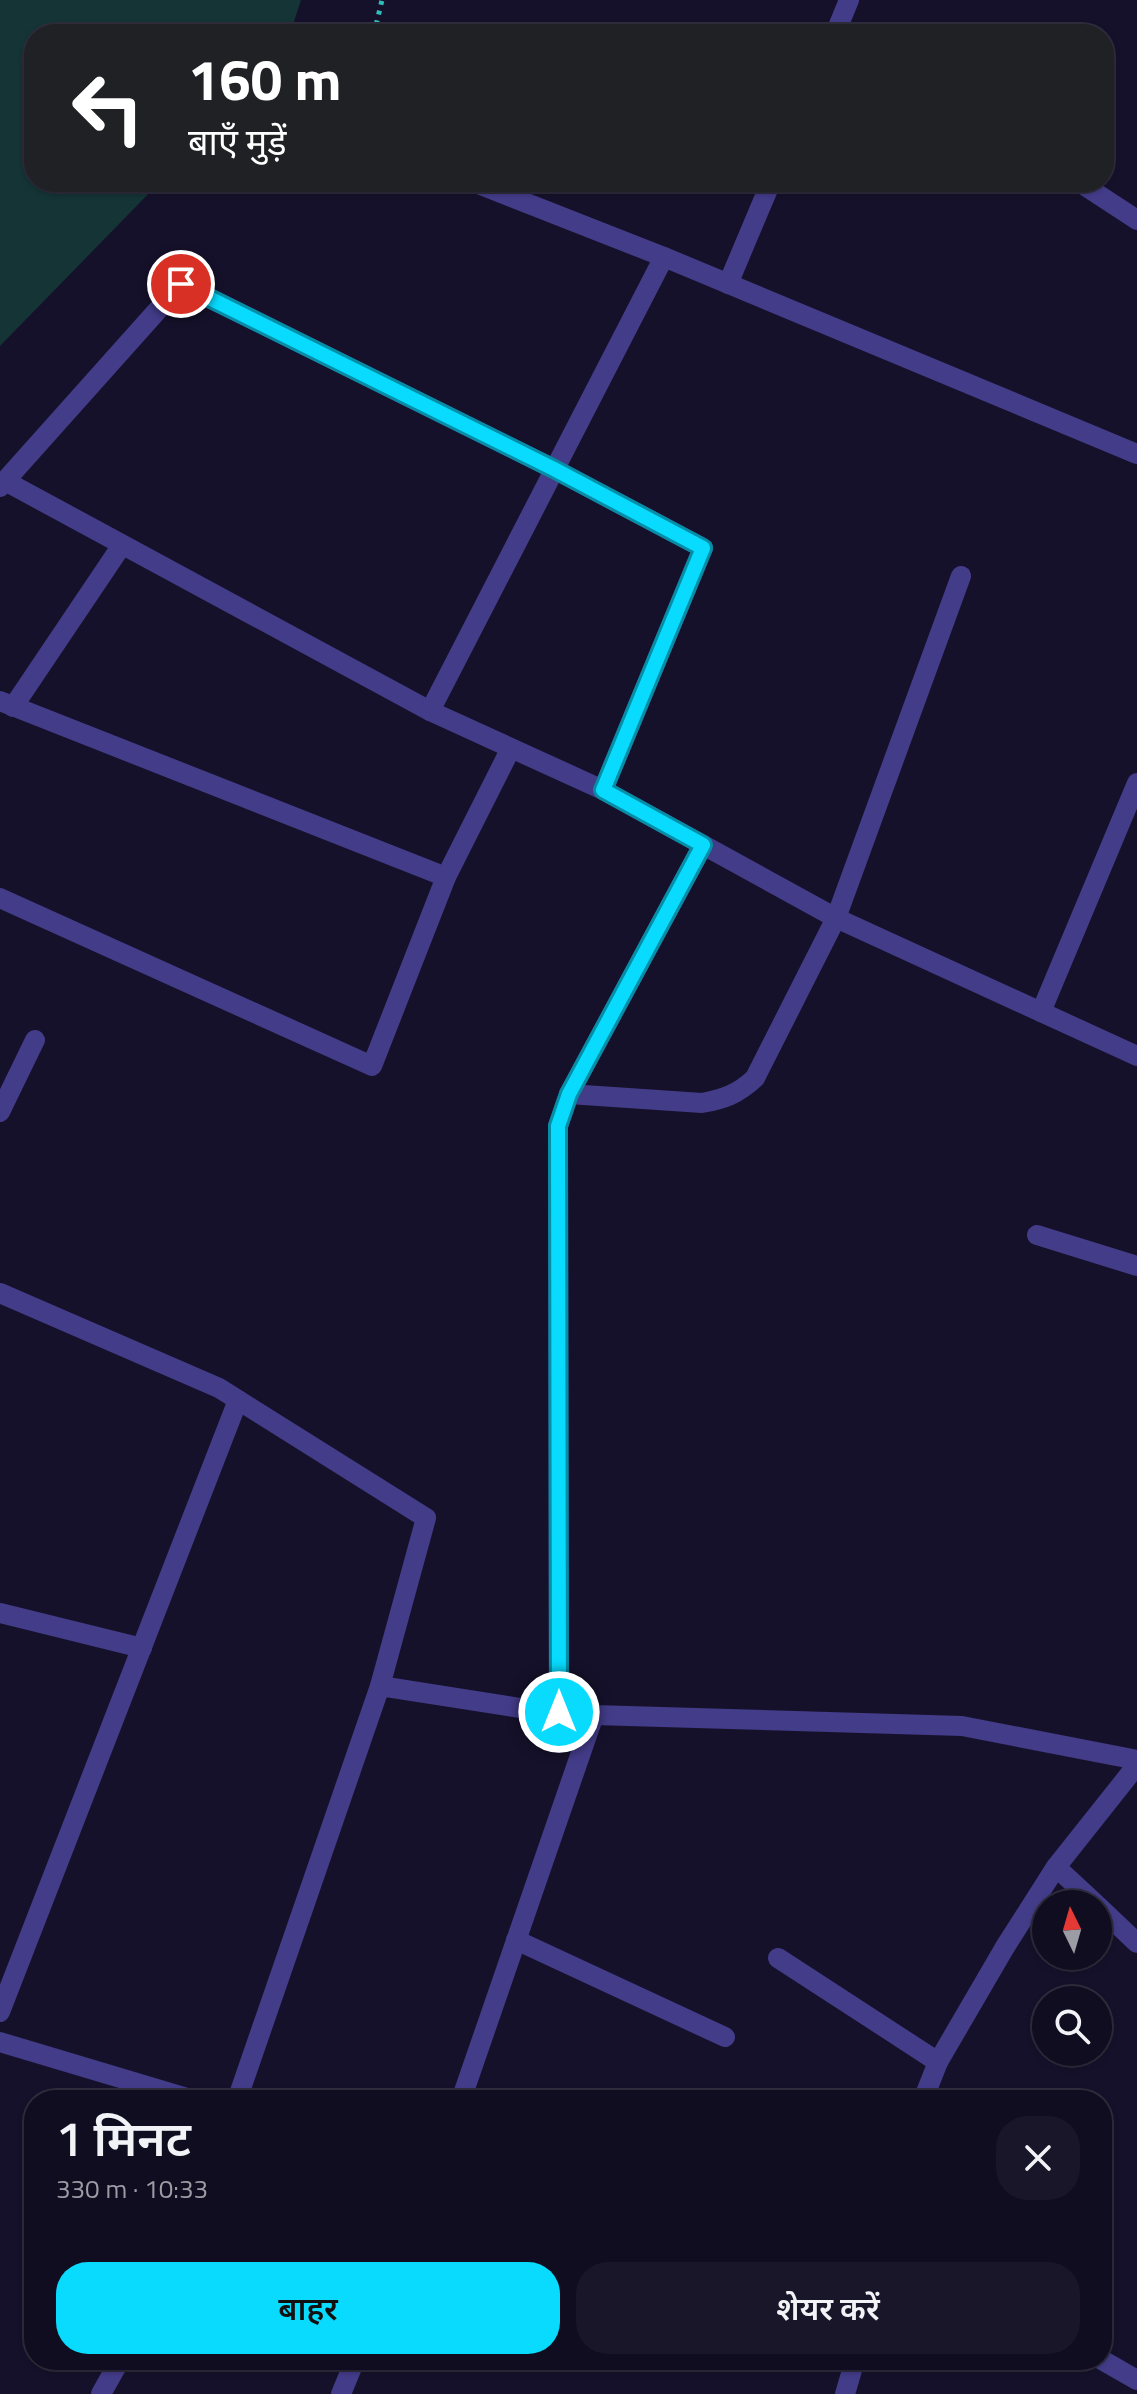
<!DOCTYPE html>
<html lang="hi">
<head>
<meta charset="utf-8">
<style>
  :root { --surface:#100d20; --page:#191629; --text:#f1f3f6; --muted:#9c9ca5; --line:#302d3e; --accent:#08dbfe }
  body { margin:0; font-family:"Titillium Web","Noto Sans Devanagari",sans-serif; background:var(--page); color:var(--text); height:100vh; display:flex; flex-direction:column; font-size:30px; white-space:nowrap }
  * { box-sizing:border-box; margin:0 }
  p { font-size:26px; color:var(--muted) }
  .icon { flex:none; width:44px; height:44px; fill:none; stroke:currentColor; stroke-width:2; stroke-linecap:round; stroke-linejoin:round }
  .map { position:relative; flex:1; overflow:hidden }
  .panel { position:absolute; left:24px; top:2090px; width:1088px; height:280px; display:flex; flex-direction:column; background:var(--surface); border-radius:32px; box-shadow:0 2px 6px #0004,0 0 0 2px var(--line) }
  .panel>* { flex:none }
  .guide { position:absolute; left:24px; top:24px; width:1090px; height:168px; border-radius:32px; box-shadow:0 2px 6px #0004,0 0 0 2px var(--line); background:#202124; color:#fff; overflow:hidden }
  .needle { width:52px; rotate:355deg }
  .fabs { position:absolute; left:1032px; top:1890px; display:grid; gap:16px }
  .fabs a { display:grid; place-items:center; width:80px; height:80px; border-radius:50%; background:var(--surface); box-shadow:0 2px 6px #0004,0 0 0 2px var(--line); font-size:40px }
  .pin { position:absolute; display:grid; place-items:center; width:68px; height:68px; color:#fff; margin:-34px; border:4px solid #fff; border-radius:50%; box-shadow:0 2px 8px #0007 }
  .me { position:absolute; width:88px; margin:-44px; rotate:0deg; stroke-linejoin:round; filter:drop-shadow(0 0 6px #0008) }
  .turn { display:flex; align-items:center; gap:28px; height:168px; padding:0 32px; font-size:36px }
  .turn .icon { width:104px; height:104px; stroke-width:2.5 }
  .turn b { display:block; font-size:56px; line-height:68px }
  .round { display:grid; place-items:center; flex:none; width:84px; height:84px; border-radius:32px; background:var(--page) }
  .overview { display:flex; align-items:center; justify-content:space-between; height:136px; padding:0 32px }
  h1 { font-size:48px; font-weight:600; line-height:60px }
  .cta { display:flex; gap:16px; margin-top:auto; padding:16px 32px }
  .cta a { flex:1; height:92px; border-radius:32px; background:var(--accent); color:#111; font-size:32px; font-weight:600; line-height:92px; text-align:center }
  .cta a+a { background:var(--page); color:var(--text) }
  .map>svg:first-child { display:block }
</style>
</head>
<body>
<div class="map">
<svg width="1137" height="2394" viewBox="0 0 1137 2394">
  <rect width="100%" height="100%" fill="#16112b"/>
  <!-- grass -->
  <path fill="#143435" d="M0 0H301L290 34H34V182H160L0 346Z"/>
  <g fill="none" stroke-linecap="round" stroke-linejoin="round">
    <!-- path -->
    <path stroke="#31bdba" stroke-width="5" stroke-dasharray="4 6" stroke-linecap="butt" d="M374 34 382 0"/>
    <!-- street -->
    <g stroke="#433c89" stroke-width="20">
      <path d="M835 34 849 0"/>
      <path d="M473 182 664 257"/>
      <path d="M1079 182 1137 220"/>
      <path d="M728 284 771 182"/>
      <path d="M5 481 181 284 554 469 703 548 603 790"/>
      <path d="M0 487 5 481 430 711 603 790 836 918 1137 1056"/>
      <path d="M0 701 446 877"/>
      <path d="M13 707 122 545"/>
      <path d="M430 711 664 257 1137 454"/>
      <path d="M0 898 372 1066 446 877 510 750"/>
      <path d="M1041 1012 1137 783"/>
      <path d="M569 1094 702 1103C724 1099 738 1094 755 1078L836 918 961 576"/>
      <path d="M0 1112 35 1040"/>
      <path d="M1037 1235 1137 1266"/>
      <path d="M0 1293 219 1388 426 1518 380 1686"/>
      <path d="M0 1613 142 1648"/>
      <path d="M559 1712 558 1126 569 1094 703 845"/>
      <path d="M1056 1867 1096 1904"/>
      <path d="M1098 1906 1137 1943"/>
      <path d="M516 1940 725 2037"/>
      <path d="M778 1958 938 2062"/>
      <path d="M0 2012 238 1400"/>
      <path d="M0 2042 194 2100"/>
      <path d="M237 2100 380 1686 527 1709 594 1715 962 1726 1137 1760"/>
      <path d="M461 2100 594 1715"/>
      <path d="M923 2100 938 2062 1005 1947 1056 1867 1137 1765"/>
      <path d="M1102 2360 1137 2380"/>
      <path d="M101 2394 120 2360"/>
      <path d="M341 2394 355 2360"/>
      <path d="M845 2394 855 2360"/>
    </g>
  </g>
  <g fill="none" stroke-linecap="round" stroke-linejoin="round">
    <defs>
      <path id="route" d="M181 284 554 469 703 548 603 790 703 845 569 1094 558 1126 559 1712"/>
    </defs>
    <!-- route casing -->
    <use href="#route" stroke="#058ea5" stroke-width="20"/>
    <!-- route -->
    <use href="#route" stroke="#08dbfe" stroke-width="14"/>
  </g>
</svg>
<div class="fabs">
<a><svg class="needle" viewBox="-14 -14 28 28"><path d="M0-13l5 13h-10z" fill="#e53935"/><path d="M0 13l5-13h-10z" fill="#9c9ca5"/></svg></a>
<a><svg class="icon" aria-label="search" viewBox="0 0 24 24"><circle cx="10" cy="10" r="6"/><path d="M15 15l6 6"/></svg></a>
</div>
<div class="pin" style="left:181px;top:284px;background:#d93025"><svg class="icon" aria-label="arrive" viewBox="0 0 24 24"><path d="M6 21V4h12l-3 4 3 4H6"/></svg></div>
<svg class="me" style="left:559px;top:1712px" viewBox="-20 -20 40 40"><circle r="17" fill="#08dbfe" stroke="#fff" stroke-width="3"/><path d="M0-11L8 9 0 5-8 9z" fill="#fff"/></svg>
<div class="guide">
<div class="turn"><svg class="icon" aria-label="left" viewBox="0 0 24 24"><path d="M17 20v-9H6M10 6l-5 5 5 5"/></svg><div><b>160 m</b>बाएँ मुड़ें</div></div>
</div>
<section class="panel">
<div class="overview"><div><h1>1 मिनट</h1><p>330 m · 10:33</p></div><a class="round"><svg class="icon" aria-label="close" viewBox="0 0 24 24"><path d="M6 6l12 12M18 6L6 18"/></svg></a></div>
<div class="cta"><a>बाहर</a><a>शेयर करें</a></div>
</section>
</div>
</body>
</html>
